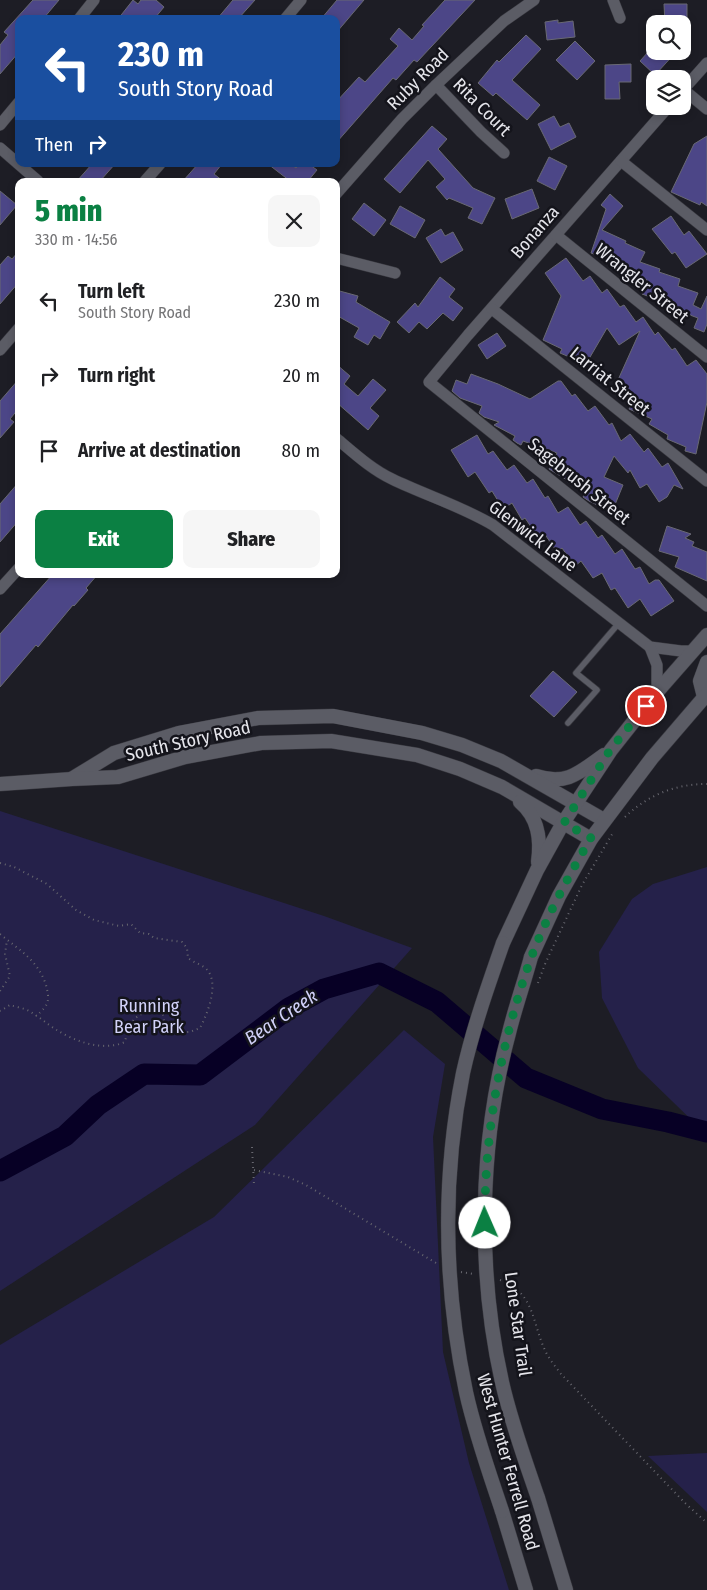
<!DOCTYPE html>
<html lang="en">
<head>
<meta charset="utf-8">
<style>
  :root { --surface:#fff; --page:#f6f6f6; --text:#202124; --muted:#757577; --accent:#0b8043 }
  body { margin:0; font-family:"Fira Sans Condensed",sans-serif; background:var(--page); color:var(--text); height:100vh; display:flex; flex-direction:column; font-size:19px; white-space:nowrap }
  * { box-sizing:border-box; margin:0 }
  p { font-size:16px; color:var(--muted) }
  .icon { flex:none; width:28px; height:28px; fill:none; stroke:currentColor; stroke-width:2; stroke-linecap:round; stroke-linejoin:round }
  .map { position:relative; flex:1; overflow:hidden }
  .details { position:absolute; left:15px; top:178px; width:325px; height:400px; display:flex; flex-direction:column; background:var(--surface); border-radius:10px; box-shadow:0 2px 8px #0003 }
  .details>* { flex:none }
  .guide { position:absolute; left:15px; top:15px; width:325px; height:152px; border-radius:10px; box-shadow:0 2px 8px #0003; background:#1a4fa0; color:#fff; overflow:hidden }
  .buttons { position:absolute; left:646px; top:15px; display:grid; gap:10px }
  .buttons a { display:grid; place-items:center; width:45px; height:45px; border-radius:10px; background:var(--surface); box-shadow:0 2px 8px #0003; font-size:25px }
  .pin { position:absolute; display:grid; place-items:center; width:42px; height:42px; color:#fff; margin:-21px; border:2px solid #fff; border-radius:50%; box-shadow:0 1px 5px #0007 }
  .me { position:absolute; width:55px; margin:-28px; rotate:359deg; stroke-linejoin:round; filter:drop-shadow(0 0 4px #0008) }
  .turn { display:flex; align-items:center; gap:18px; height:105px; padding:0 20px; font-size:22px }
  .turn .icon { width:65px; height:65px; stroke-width:2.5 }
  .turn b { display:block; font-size:35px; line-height:42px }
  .then { display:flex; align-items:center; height:48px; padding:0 20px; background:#0003; gap:10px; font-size:19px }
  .round { display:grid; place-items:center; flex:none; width:52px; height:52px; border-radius:10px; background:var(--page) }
  .head { display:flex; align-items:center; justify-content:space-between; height:85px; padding:0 20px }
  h1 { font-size:30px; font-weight:800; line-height:38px; color:var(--accent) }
  .primary-button { display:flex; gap:10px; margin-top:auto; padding:10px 20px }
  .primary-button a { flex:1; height:58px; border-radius:10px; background:var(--accent); color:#fff; font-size:20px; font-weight:800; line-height:58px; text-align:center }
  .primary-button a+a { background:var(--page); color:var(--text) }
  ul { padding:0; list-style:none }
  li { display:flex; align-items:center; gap:15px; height:75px; padding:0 20px }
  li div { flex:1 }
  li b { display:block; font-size:19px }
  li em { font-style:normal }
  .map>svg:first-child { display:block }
</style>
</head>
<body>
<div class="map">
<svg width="707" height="1590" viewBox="0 0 707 1590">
  <rect width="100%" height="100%" fill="#1d1d25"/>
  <!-- green -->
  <g fill="#25214a">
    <path d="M0 811 324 916 412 948 255 1125 0 1291Z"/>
    <path d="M707 867V1135L638 1068 602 998 599 952 632 899 653 884Z"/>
    <path d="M404 1030 445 1064 433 1137 443 1352 469 1463 509 1590H0V1345L214 1217Z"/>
    <path d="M707 1453V1512L648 1456Z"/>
  </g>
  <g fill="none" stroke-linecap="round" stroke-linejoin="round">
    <!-- river -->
    <path stroke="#070025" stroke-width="21" d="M0 1171 65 1136 98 1105 144 1074 200 1075 289 1008 324 989 379 973 437 1002 526 1078 602 1109 668 1122 707 1132"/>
  </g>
  <!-- building -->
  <g fill="#4c4687" stroke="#696973">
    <path d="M33 0H59L43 19H19V52L0 74V45L8 35 4 32Z"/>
    <path d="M133 0 138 4 141 0H156L164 7 154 19H118Z"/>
    <path d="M233 0H255L238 19H217Z"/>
    <path d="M337 0H364L336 33V19H321Z"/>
    <path d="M445 0H475L417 62 414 60 396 80 393 78 336 143V102L359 77 365 82 398 46 390 39 399 28 412 40 424 26 422 25Z"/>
    <path d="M664 4H687V24H665Z"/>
    <path d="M558 20V23L573 21 575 37 547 40 545 22Z"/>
    <path d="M526 35 541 49 512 80 540 105 527 120 496 93 493 96 478 83 497 60 499 62Z"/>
    <path d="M575 41 595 61 577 80 556 60Z"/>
    <path d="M649 51H677L655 75 640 61Z"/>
    <path d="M631 64V82H619L620 99H605V65Z"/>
    <path d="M554 116 560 127 569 123 576 137 551 150 538 124Z"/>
    <path d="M432 126 447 139 438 149 473 188 495 198 482 224 468 218 473 208 449 198 447 200 436 187 445 179 428 160 400 193 384 179Z"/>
    <path d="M707 136V206L701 202 700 205 671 192 694 144Z"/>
    <path d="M549 157 567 166 555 190 537 181Z"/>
    <path d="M92 164H115L100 181H77Z"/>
    <path d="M198 164H222L214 174 223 181H183Z"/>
    <path d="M268 164H291L296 168 299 164H309L317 170 308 181H290Z"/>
    <path d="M532 189 539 208 512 219 505 199Z"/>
    <path d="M0 191 17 205 0 225Z"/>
    <path d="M610 194 623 206 602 230 626 241 625 243 645 252 640 262 660 269 659 272 680 279 678 286 698 293 693 305 701 309 707 296V324L704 332 694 328 698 318 663 305 664 302 642 294 647 280 608 263 610 260 591 253 606 209 601 205Z"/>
    <path d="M364 203 386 220 374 236 352 219Z"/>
    <path d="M400 206 425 220 415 238 390 224Z"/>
    <path d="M671 216 684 235 689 231 707 254 686 268 675 252 672 254 652 229Z"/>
    <path d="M441 229 445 236 453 232 463 250 441 263 426 238Z"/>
    <path d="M19 251V282L0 304V265L8 256 12 259Z"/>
    <path d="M566 258 583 281 590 276 602 293 607 289 620 307 624 305 636 322 643 317 655 335 658 332 672 350 675 348 687 366 696 360 707 374V402L696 454 685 451 686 447 667 439 668 435 649 424 652 419 629 409 634 400 613 391 640 331 619 345 607 328 586 364 560 353 562 349 543 340 561 296 545 273Z"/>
    <path d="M440 277 455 289 449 297 463 308 453 321 443 313 427 329 419 322 409 333 397 322 415 303 418 307Z"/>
    <path d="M336 290 358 296 356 302 390 322 380 339 374 335 368 345 354 337 359 328 336 315Z"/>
    <path d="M497 333 506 346 487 359 478 345Z"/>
    <path d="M336 364 350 376 344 384 358 396 373 379 386 390 370 408 379 416 368 430 336 402Z"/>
    <path d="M471 374 498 384 530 399 558 381H561L572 396 575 394 588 411 595 406 609 425 612 423 621 441 630 434 644 452 648 448 662 467 668 463 683 489 674 485 667 497 659 502 647 484 640 488 630 470 628 473 614 456 604 477 623 485 612 512 589 501 583 497 587 490 567 482V480L549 469 557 453 523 441 521 445 517 443 513 440 515 436 494 425 499 422 484 417 479 413 482 406 460 398 452 391 456 380 467 384Z"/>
    <path d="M19 379V408L10 419 14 422 0 438V401Z"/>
    <path d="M477 435 488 454 493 451 507 470 514 465 527 483 533 479 545 498 548 496 558 513 568 507 580 525 586 521 598 538 602 535 615 554 622 549 635 569 640 567 649 584 655 580H659L674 601 651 616 640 599 628 608 615 588 611 590 602 573 593 578 581 561 575 566 562 548 557 552 544 533 538 537 525 518 522 520 512 503 503 509 492 491 489 493 475 472 468 477 451 450Z"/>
    <path d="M19 482V520L0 542V504Z"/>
    <path d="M667 526 691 534 685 538 694 542 692 546 707 552V581L675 567 679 557 659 551Z"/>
    <path d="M53 574H98L86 588 88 590 74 606 73 605 38 647 36 645 0 687V634Z"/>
    <path d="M553 671 577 692 554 717 530 696Z"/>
  </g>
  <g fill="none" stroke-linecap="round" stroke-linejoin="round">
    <defs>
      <path id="service" d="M568 723 597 690 576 673 619 623"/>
      <g id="minor">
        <path d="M613 0 620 18"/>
        <path d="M79 19 94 0"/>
        <path d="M285 19 301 0"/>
        <path d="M436 85 481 132 504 153"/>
        <path d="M684 90 707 109"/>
        <path d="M682 91 707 63"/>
        <path d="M669 106 468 335 429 382 707 606"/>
        <path d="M0 125 19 102"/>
        <path d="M0 148 38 181"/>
        <path d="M621 161 707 230"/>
        <path d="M145 181 160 164"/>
        <path d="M336 194 402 119 436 85 504 21 534 0"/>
        <path d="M556 235 707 357"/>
        <path d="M336 258 395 273"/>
        <path d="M492 309 707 481"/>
        <path d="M0 350 19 328"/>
        <path d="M336 438C354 453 371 469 392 479 425 495 461 506 493 525L650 647 681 651H693"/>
        <path d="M0 589 19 568"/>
        <path d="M650 647 657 665V692"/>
      </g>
      <g id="secondary">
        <path d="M704 697 700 681 707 662"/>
        <path d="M536 776C567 786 580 772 604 755"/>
        <path d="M73 778 114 753 179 733 258 718 333 716 422 733 462 745 501 761 604 820"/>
        <path d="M0 784 72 779 118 777 185 757 261 743 331 741 417 755 460 769 502 787 591 839"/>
        <path d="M520 802C539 818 541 840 538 862"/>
        <path d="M503 943 537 870 563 823 611 750 657 692 707 635"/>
        <path d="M531 957 559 896 591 839 652 758 707 694"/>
        <path d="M538 1498 566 1590"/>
        <path d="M502 1511 526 1590"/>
      </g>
    </defs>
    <!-- service casing -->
    <use href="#service" stroke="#38383f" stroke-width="7"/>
    <!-- minor casing -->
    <use href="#minor" stroke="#38383f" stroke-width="12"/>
    <!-- secondary casing -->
    <use href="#secondary" stroke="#38383f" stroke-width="15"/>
    <!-- path -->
    <g stroke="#67676f" stroke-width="2" stroke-dasharray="1 4" stroke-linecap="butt">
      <path d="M625 817C648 795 675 784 707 784"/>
      <path d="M0 863 14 867 47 884 76 910 94 920 119 926 131 924 140 933 149 934 154 938 182 942 187 948 188 958C194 963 204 965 208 971 219 985 207 1015 200 1028L190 1032 166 1033 163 1015 154 1009C134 1015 129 1022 125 1042 102 1052 74 1041 55 1029 46 1023 38 1016 29 1011 24 1008 16 1007 10 1005L0 1011"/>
      <path d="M0 934C19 950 38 960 46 985 50 1001 49 1005 36 1016"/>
      <path d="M545 964 582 885 614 831"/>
      <path d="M0 991 10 976 5 954 7 940"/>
      <path d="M252 1147 254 1185"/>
      <path d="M254 1170 288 1177 306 1185 436 1263"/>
      <path d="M461 1272 474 1274"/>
      <path d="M500 1280C534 1292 532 1321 544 1348 548 1358 555 1366 561 1374L685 1503 707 1523"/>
    </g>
    <!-- service -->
    <use href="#service" stroke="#5b5c65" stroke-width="5.5"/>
    <!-- minor -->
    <use href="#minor" stroke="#5b5c65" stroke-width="11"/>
    <!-- secondary -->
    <use href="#secondary" stroke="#5b5c65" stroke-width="14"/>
    <defs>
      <g id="secondary-bridge">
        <path d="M531 957C524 983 515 1008 509 1033 479 1143 477 1271 502 1382 511 1422 525 1460 538 1498"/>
        <path d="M502 1511C489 1472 475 1433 466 1392 444 1287 442 1178 463 1073 473 1028 488 986 503 943"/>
      </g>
    </defs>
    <!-- secondary-bridge casing -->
    <use href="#secondary-bridge" stroke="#38383f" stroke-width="15" stroke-linecap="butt"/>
    <!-- path-bridge -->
    <path stroke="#67676f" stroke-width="2" stroke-dasharray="1 4" stroke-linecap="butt" d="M538 983 545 964"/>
    <!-- secondary-bridge -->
    <use href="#secondary-bridge" stroke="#5b5c65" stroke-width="14"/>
  </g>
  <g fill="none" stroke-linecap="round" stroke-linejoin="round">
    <!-- route -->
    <path stroke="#0b8043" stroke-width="9" stroke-dasharray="0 16.2" d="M485 1223C484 1134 501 1042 531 958 546 918 569 875 591 838L564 823 610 750 646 706"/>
  </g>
  <g text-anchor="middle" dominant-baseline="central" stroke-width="5" stroke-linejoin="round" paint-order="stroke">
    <!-- street labels -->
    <g font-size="18" fill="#e5e5eb" stroke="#14141b">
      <text transform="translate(418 79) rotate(-45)">Ruby Road</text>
      <text transform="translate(482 107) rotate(45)">Rita Court</text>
      <text transform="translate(535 232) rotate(-49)">Bonanza</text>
      <text transform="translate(642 283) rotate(39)">Wrangler Street</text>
      <text transform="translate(610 381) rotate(39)">Larriat Street</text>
      <text transform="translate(579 481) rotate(39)">Sagebrush Street</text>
      <text transform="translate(533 536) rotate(37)">Glenwick Lane</text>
      <text transform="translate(188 741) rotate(-13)">South Story Road</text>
      <text transform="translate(518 1324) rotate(82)">Lone Star Trail</text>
      <text transform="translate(508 1462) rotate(74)">West Hunter Ferrell Road</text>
    </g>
    <!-- park labels -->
    <g font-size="18" fill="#d2d2f9" stroke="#14141b">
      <text x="149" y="1006">Running<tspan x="149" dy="21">Bear Park</tspan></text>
    </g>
    <!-- water labels -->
    <g font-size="19" font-style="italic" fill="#d0d0f7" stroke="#14141b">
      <text transform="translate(281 1017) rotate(-34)">Bear Creek</text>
    </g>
  </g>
</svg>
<div class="buttons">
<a><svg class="icon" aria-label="search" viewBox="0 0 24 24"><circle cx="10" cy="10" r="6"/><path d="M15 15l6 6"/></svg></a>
<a><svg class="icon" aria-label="layers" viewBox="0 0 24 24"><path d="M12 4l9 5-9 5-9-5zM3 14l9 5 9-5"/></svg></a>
</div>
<div class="pin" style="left:646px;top:706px;background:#d93025"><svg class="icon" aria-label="arrive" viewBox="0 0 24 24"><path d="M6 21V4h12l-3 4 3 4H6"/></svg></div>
<svg class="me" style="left:485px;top:1223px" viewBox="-20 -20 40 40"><circle r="19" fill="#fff"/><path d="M0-13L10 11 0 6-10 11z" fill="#0b8043"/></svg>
<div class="guide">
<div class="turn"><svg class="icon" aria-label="left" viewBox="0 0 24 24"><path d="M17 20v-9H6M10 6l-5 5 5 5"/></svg><div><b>230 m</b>South Story Road</div></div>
<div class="then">Then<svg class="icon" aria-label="right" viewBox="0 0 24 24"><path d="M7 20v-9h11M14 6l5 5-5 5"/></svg></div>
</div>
<section class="details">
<div class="head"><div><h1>5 min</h1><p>330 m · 14:56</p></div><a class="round"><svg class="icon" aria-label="close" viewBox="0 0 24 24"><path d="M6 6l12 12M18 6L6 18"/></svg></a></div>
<ul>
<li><svg class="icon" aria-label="left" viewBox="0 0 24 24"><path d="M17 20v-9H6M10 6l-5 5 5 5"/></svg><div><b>Turn left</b><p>South Story Road</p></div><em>230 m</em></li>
<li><svg class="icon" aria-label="right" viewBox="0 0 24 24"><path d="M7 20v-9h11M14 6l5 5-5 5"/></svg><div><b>Turn right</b></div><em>20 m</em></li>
<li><svg class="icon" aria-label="arrive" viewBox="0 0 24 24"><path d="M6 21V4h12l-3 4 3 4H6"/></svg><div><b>Arrive at destination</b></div><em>80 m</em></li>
</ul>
<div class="primary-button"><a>Exit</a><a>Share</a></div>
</section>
</div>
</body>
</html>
